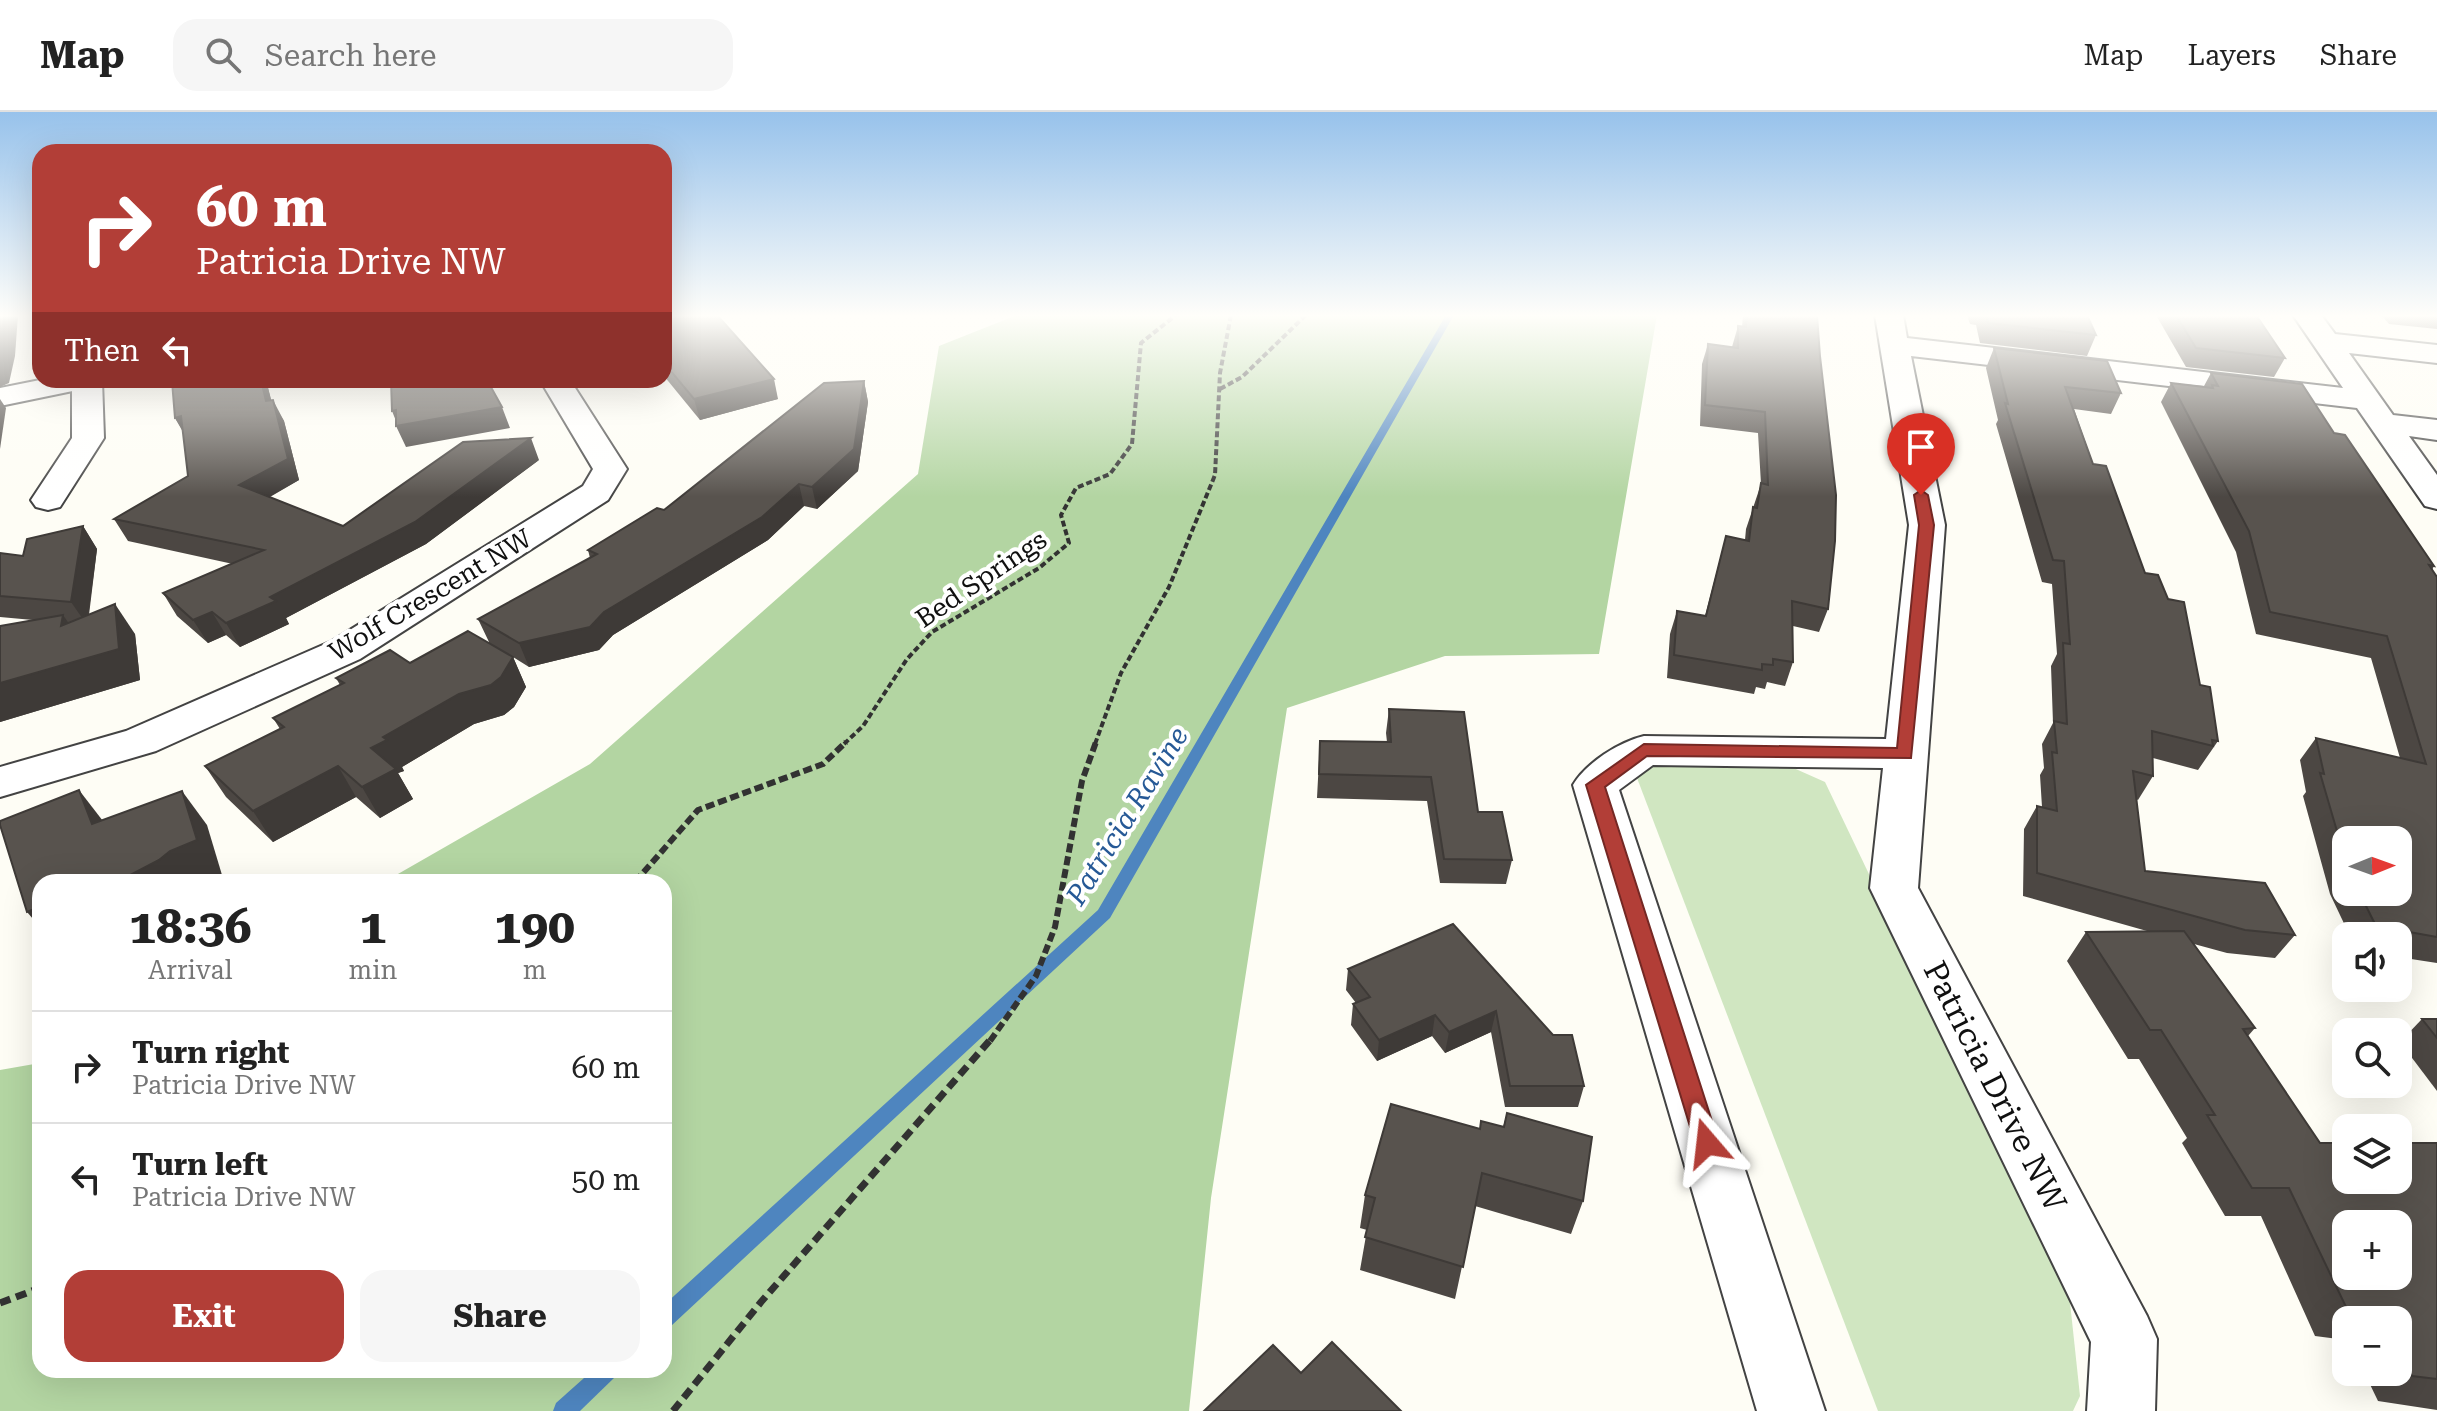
<!DOCTYPE html>
<html lang="en">
<head>
<meta charset="utf-8">
<style>
  :root { --surface:#fff; --page:#f6f6f6; --text:#222; --muted:#767676; --line:#e0e0e0; --accent:#b23e37 }
  body { margin:0; font-family:"Roboto Serif",serif; background:var(--page); color:var(--text); height:100vh; display:flex; flex-direction:column; font-size:30px; white-space:nowrap }
  * { box-sizing:border-box; margin:0 }
  p { font-size:26px; color:var(--muted) }
  .icon { flex:none; width:44px; height:44px; fill:none; stroke:currentColor; stroke-width:2; stroke-linecap:round; stroke-linejoin:round }
  .map { position:relative; flex:1; overflow:hidden }
  .panel { position:absolute; left:32px; top:762px; width:640px; height:504px; display:flex; flex-direction:column; background:var(--surface); border-radius:24px; box-shadow:0 8px 32px #0002 }
  .panel>* { flex:none }
  .hud { position:absolute; left:32px; top:32px; width:640px; height:244px; border-radius:24px; box-shadow:0 8px 32px #0002; background:#b23e37; color:#fff; overflow:hidden }
  .needle { width:52px; rotate:89deg }
  .controls { position:absolute; left:2332px; top:714px; display:grid; gap:16px }
  .controls a { display:grid; place-items:center; width:80px; height:80px; border-radius:16px; background:var(--surface); box-shadow:0 8px 32px #0002; font-size:40px }
  .pin { position:absolute; display:grid; place-items:center; width:68px; height:68px; color:#fff; margin:-82px -34px; border-radius:50% 50% 50% 0; rotate:-45deg; box-shadow:0 0 8px #0007 }
  .pin .icon { rotate:45deg }
  .me { position:absolute; width:88px; margin:-44px; rotate:343deg; stroke-linejoin:round; filter:drop-shadow(0 0 6px #0008) }
  .turn { display:flex; align-items:center; gap:28px; height:168px; padding:0 32px; font-size:36px }
  .turn .icon { width:104px; height:104px; stroke-width:2.5 }
  .turn b { display:block; font-size:56px; line-height:68px }
  .then { display:flex; align-items:center; height:76px; padding:0 32px; background:#0003; gap:16px; font-size:30px }
  .eta { display:flex; justify-content:space-evenly; align-items:center; height:136px; text-align:center }
  .eta b { font-size:48px; font-weight:700; line-height:56px }
  .cta { display:flex; gap:16px; margin-top:auto; padding:16px 32px }
  .cta a { flex:1; height:92px; border-radius:24px; background:var(--accent); color:#fff; font-size:32px; font-weight:700; line-height:92px; text-align:center }
  .cta a+a { background:var(--page); color:var(--text) }
  ul { padding:0; list-style:none }
  li { display:flex; align-items:center; gap:24px; height:112px; padding:0 32px; border-top:2px solid var(--line) }
  li div { flex:1 }
  li b { display:block; font-size:30px }
  li em { font-style:normal }
  header { display:flex; align-items:center; gap:48px; box-sizing:border-box; height:112px; padding:0 40px; background:var(--surface); border-bottom:2px solid var(--line) }
  header strong { font-size:38px }
  nav { display:flex; gap:44px; margin-inline-start:auto; font-size:28px }
  .search { width:560px; height:72px; background:var(--page); display:flex; align-items:center; gap:20px; box-sizing:border-box; padding:0 28px; border-radius:24px; color:var(--muted); font-size:30px }
  .map>svg:first-child { display:block }
</style>
</head>
<body>
<header>
<strong>Map</strong>
<div class="search"><svg class="icon" aria-label="search" viewBox="0 0 24 24"><circle cx="10" cy="10" r="6"/><path d="M15 15l6 6"/></svg>Search here</div>
<nav><a>Map</a><a>Layers</a><a>Share</a></nav>
</header>
<div class="map">
<svg width="2437" height="1299" viewBox="0 0 2437 1299">
  <rect width="100%" height="100%" fill="#fefdf5"/>
  <!-- green -->
  <path fill="#d0e6c1" d="M1662 647 1789 654 1825 670 2069 1181 2080 1284 2073 1299H1878L1637 666Z"/>
  <!-- forest -->
  <path fill="#b3d5a2" d="M1017 203H1657L1599 542 1445 544 1287 596 1211 1086 1189 1299H0V958L40 951V1258H664V770H384L590 652 918 362 939 234Z"/>
  <g fill="none" stroke-linecap="round" stroke-linejoin="round">
    <!-- stream -->
    <g fill="#4e85bf" fill-rule="evenodd">
      <path d="M1446 203H1454L1110 806 671 1214 664 1217V1193L1098 798Z"/>
      <path d="M593 1258H619L615 1265 580 1299H553L556 1291Z"/>
    </g>
    <defs>
      <g id="minor">
        <path d="M1875 203H1903L1907 226 2343 276 2293 203H2321L2335 222 2437 233V251L2349 241 2393 303 2437 308V328L2409 324 2437 363V397L2425 394 2357 296 1911 244 1945 413 1918 776 2147 1204 2157 1227 2155 1299H2087L2091 1230 1870 776 1883 656 1653 653 1619 678 1825 1299H1757L1573 673C1586 651 1619 630 1644 624L1886 627 1909 413Z"/>
        <path d="M72 268H102L104 326 60 395 48 398 36 395 31 388 72 326Z"/>
        <path d="M540 268H570L627 357 608 388 360 547 156 639 0 685V655L126 619 332 529 583 374 593 357Z"/>
      </g>
      <path id="tertiary" d="M40 268H101L97 274 0 294V276Z"/>
    </defs>
    <!-- minor casing -->
    <use href="#minor" stroke="#434343" stroke-width="4"/>
    <!-- tertiary casing -->
    <use href="#tertiary" stroke="#434343" stroke-width="4"/>
    <!-- path-far2 -->
    <g stroke="#323232" stroke-width="4" stroke-dasharray="6 3" stroke-linecap="butt">
      <path d="M1220 277 1242 265 1306 203"/>
      <path d="M844 632 863 614 907 547 932 520 1039 456 1069 431 1061 403 1076 376 1110 362 1132 332 1141 231 1176 203"/>
      <path d="M1095 632 1121 561 1169 475 1215 363 1220 261 1231 203"/>
    </g>
    <!-- path-far1 -->
    <g stroke="#323232" stroke-width="6" stroke-dasharray="9 4" stroke-linecap="butt">
      <path d="M635 770 698 698 823 652 846 630"/>
      <path d="M990 929 1036 864 1055 815 1082 669 1096 630"/>
    </g>
    <!-- path -->
    <g stroke="#323232" stroke-width="7" stroke-dasharray="11 6" stroke-linecap="butt">
      <path d="M0 1191 40 1176"/>
      <path d="M673 1299 761 1190 991 927"/>
    </g>
    <!-- minor -->
    <use href="#minor" fill="#fff" fill-rule="evenodd"/>
    <!-- tertiary -->
    <use href="#tertiary" fill="#fff" fill-rule="evenodd"/>
  </g>
  <!-- wall -->
  <g fill="#4c4743" fill-rule="evenodd">
    <path d="M664 203 778 287 700 308 664 264Z"/>
    <path d="M1743 203H1817L1828 497 1819 520 1793 514V550L1785 574 1767 570 1765 577 1756 575 1754 582 1667 566 1670 522 1677 499 1705 504 1726 424 1745 428 1746 417 1761 372 1758 321 1700 314 1702 252 1708 232 1732 235 1738 214 1742 215Z"/>
    <path d="M1967 203H2087L2096 223 2087 244 1980 231 1976 213 1970 212Z"/>
    <path d="M2156 203H2259L2258 205 2285 246 2274 265 2186 255Z"/>
    <path d="M2381 203H2437V217L2389 212Z"/>
    <path d="M1994 236 2121 281 2111 302 2074 297 2093 352 2200 573 2218 629 2198 658 2153 646V664L2138 688 2136 687 2145 759 2295 823 2275 846 2227 841 2194 832 2255 916 2248 924 2320 1031H2437V1298L2378 1289 2364 1260H2398V1208H2346V1228L2315 1224 2261 1104H2225L2182 1031 2187 1026 2139 947H2128L2067 849 2086 820 2147 819 2023 784 2024 717 2037 694 2042 695 2040 663 2044 656 2042 632 2053 611 2051 554 2057 542 2052 472 2042 470 1996 312 1998 308 1986 256Z"/>
    <path d="M2211 261 2334 321 2434 454 2432 458 2437 465V851L2398 845V824H2350L2330 782 2303 684 2306 680 2300 648 2316 626 2400 646 2371 546 2256 522 2236 440 2161 290 2171 271 2204 274ZM2346 728 2398 780H2346Z"/>
    <path d="M266 268 271 288 284 309 299 368 270 385 343 414 539 348 426 432 286 506 289 512 240 535 226 523 208 531 177 504 163 481 233 452 128 429 114 407 188 364 183 319 175 306Z"/>
    <path d="M864 269 868 290 858 359 817 397 804 394 768 428 613 523 599 538 529 555 513 545 526 575 514 595 504 603 474 612 402 655 404 659 398 661 413 687 380 706 356 685 273 730 226 685 205 654 280 617 273 606 340 573 336 566 410 551 489 530 478 507 590 446 588 438 664 398Z"/>
    <path d="M83 414 97 437 89 503 135 522 140 568 0 610V514L33 508 0 505V441L23 444Z"/>
    <path d="M1389 597 1478 700 1512 748 1506 772 1440 771 1427 689 1317 686 1320 629 1387 630 1386 621Z"/>
    <path d="M1453 812 1584 974 1578 995H1505L1491 920 1445 941 1432 924 1377 949 1351 913 1353 892 1356 891 1346 878 1348 857Z"/>
    <path d="M2422 907 2437 926V979L2400 930Z"/>
    <path d="M1507 1001 1583 1089 1571 1122 1475 1094 1455 1187 1360 1158 1367 1118 1360 1116 1365 1083 1479 1017 1503 1015Z"/>
  </g>
  <!-- shaded-wall -->
  <g fill="#3e3a37">
    <path d="M4 203H18L15 244 9 271 0 275V234Z"/>
    <path d="M774 267 778 287 700 308 694 287Z"/>
    <path d="M261 268H266L277 310 266 289Z"/>
    <path d="M864 269 868 290 858 359 817 397 812 375Z"/>
    <path d="M0 287 6 296 0 337Z"/>
    <path d="M273 288 284 309 299 368 251 395 239 373Z"/>
    <path d="M502 295 510 316 406 335 396 314H398L392 299Z"/>
    <path d="M181 304 187 327 175 306Z"/>
    <path d="M531 326 539 348 426 432 286 506 289 512 240 535 226 511Z"/>
    <path d="M799 372 804 394 768 428 613 523 599 538 529 555 519 531Z"/>
    <path d="M83 414 97 437 87 513 71 490Z"/>
    <path d="M115 492 135 522 140 568 0 610V571Z"/>
    <path d="M212 500 226 523 208 531 193 508Z"/>
    <path d="M63 503 84 533 61 514Z"/>
    <path d="M513 545 526 575 514 595 504 603 474 612 402 655 404 659 398 661 413 687 380 706 362 675 371 636 383 625Z"/>
    <path d="M338 654 356 685 273 730 253 699Z"/>
    <path d="M79 678 106 713 92 712Z"/>
    <path d="M182 679 207 713 222 763 205 770H117Z"/>
    <path d="M34 797 40 804V815L27 800Z"/>
    <path d="M1496 899 1491 920 1445 941 1449 920Z"/>
    <path d="M1435 903 1432 924 1377 949 1379 928Z"/>
  </g>
  <!-- building -->
  <g fill="#58534e" stroke="#3e3a37" stroke-width="2" fill-rule="evenodd">
    <path d="M0 203H4L0 234Z"/>
    <path d="M664 203H717L774 267 694 287 664 251Z"/>
    <path d="M1747 203H1817L1820 244 1836 383 1835 429 1828 497 1792 489 1793 550 1773 547V553L1762 552V558L1674 543 1677 499 1706 504 1726 424 1749 429 1753 395 1757 396 1761 371 1768 373 1765 300 1705 293 1708 232 1738 236V214L1746 215Z"/>
    <path d="M1986 203H2087L2096 223 1988 211Z"/>
    <path d="M2176 203H2256L2285 246 2196 236Z"/>
    <path d="M1994 236 2107 249 2121 281 2065 275 2093 352 2106 354 2145 461 2158 463 2168 487 2184 490 2200 573 2210 575 2218 629 2212 628 2213 634 2152 619 2153 664 2133 659 2145 759 2265 771 2295 823 2245 818 2037 761V694L2057 699 2052 640 2057 641 2054 609 2067 612 2063 531 2070 532 2064 449 2053 448 2005 291 2008 292Z"/>
    <path d="M2211 261 2302 272 2334 321 2345 323 2434 454 2429 453 2437 465V825L2376 814 2359 780H2398V728H2346V750L2320 661 2324 662 2316 626 2426 652 2387 524 2270 500 2249 419 2171 271 2213 276 2212 273 2218 274Z"/>
    <path d="M175 268H261L266 289 273 288 288 347 239 373 343 414 463 330 531 326 415 410 270 485 276 489 226 511 212 500 193 508 163 481 264 438 114 407 188 364 181 304 175 306 172 269Z"/>
    <path d="M391 268H487L502 295 396 314V298L392 299Z"/>
    <path d="M864 269 854 337 812 375 799 372 762 405 604 500 590 515 519 531 478 507 597 442 588 438 657 396 664 398 824 271Z"/>
    <path d="M83 414 71 490 0 484V441L23 444 27 427Z"/>
    <path d="M115 492 119 537 0 571V514L63 503 61 514Z"/>
    <path d="M468 519 513 545 501 565 491 573 459 582 383 625 387 628 371 636 396 657 362 675 338 654 253 699 205 654 284 615 273 606 344 571 336 566 390 538 410 551Z"/>
    <path d="M1389 597 1464 600 1478 700H1502L1512 748 1444 747 1431 665 1319 662 1320 629 1391 630Z"/>
    <path d="M79 678 92 712 182 679 197 728 170 739 159 748 117 770H40V810L38 811 34 797 27 800 0 713V709Z"/>
    <path d="M1453 812 1553 923H1572L1584 974H1510L1496 899 1449 920 1435 903 1379 928 1353 892 1370 885 1348 857Z"/>
    <path d="M2184 819 2255 916 2243 917 2320 1031H2346V1068H2398V1031H2437V1267L2412 1264 2398 1235V1208H2384L2381 1202 2347 1197 2289 1076H2252L2207 1003H2215L2161 918H2150L2086 820ZM2346 1112H2398V1164H2346Z"/>
    <path d="M2422 907H2437V926Z"/>
    <path d="M1391 992 1480 1017 1481 1009 1504 1015 1507 1001 1592 1025 1583 1089 1482 1061 1463 1155 1365 1125 1375 1086 1365 1083Z"/>
    <path d="M1332 1230 1401 1299H1204L1273 1233 1301 1261Z"/>
  </g>
  <!-- sky -->
  <linearGradient id="sky" x2="0" y2="1"><stop stop-color="#97c2eb"/><stop offset="0.53" stop-color="#fffefa"/><stop offset="1" stop-color="#fffefa" stop-opacity="0"/></linearGradient>
  <rect width="2437" height="385" fill="url(#sky)"/>
  <!-- route -->
  <path fill="#b23e37" stroke="#742824" stroke-width="2" d="M1921 378 1928 383 1934 413 1911 646 1647 644 1605 675 1719 1031 1716 1038 1707 1041 1699 1038 1695 1031 1586 673 1644 632 1897 636 1919 413 1914 383Z"/>
  <g text-anchor="middle" dominant-baseline="central" stroke-width="8" stroke-linejoin="round" paint-order="stroke">
    <!-- street labels -->
    <g font-size="26" fill="#101010" stroke="#fff">
      <text transform="translate(981 467) rotate(-34)">Bed Springs</text>
      <text transform="translate(430 483) rotate(-31)">Wolf Crescent NW</text>
    </g>
    <!-- water labels -->
    <g font-size="28" font-style="italic" fill="#265996" stroke="#fff">
      <text transform="translate(1127 704) rotate(-58)">Patricia Ravine</text>
    </g>
    <!-- near-street labels -->
    <g font-size="32" fill="#101010" stroke="#fff">
      <text transform="translate(1995 974) rotate(63)">Patricia Drive NW</text>
    </g>
  </g>
</svg>
<div class="controls">
<a><svg class="needle" viewBox="-14 -14 28 28"><path d="M0-13l5 13h-10z" fill="#e53935"/><path d="M0 13l5-13h-10z" fill="#767676"/></svg></a>
<a><svg class="icon" aria-label="sound" viewBox="0 0 24 24"><path d="M4 9h4l5-4v14l-5-4H4zM17 9q2 3 0 6"/></svg></a>
<a><svg class="icon" aria-label="search" viewBox="0 0 24 24"><circle cx="10" cy="10" r="6"/><path d="M15 15l6 6"/></svg></a>
<a><svg class="icon" aria-label="layers" viewBox="0 0 24 24"><path d="M12 4l9 5-9 5-9-5zM3 14l9 5 9-5"/></svg></a>
<a>+</a>
<a>−</a>
</div>
<div class="pin" style="left:1921px;top:383px;background:#d93025"><svg class="icon" aria-label="arrive" viewBox="0 0 24 24"><path d="M6 21V4h12l-3 4 3 4H6"/></svg></div>
<svg class="me" style="left:1707px;top:1031px" viewBox="-20 -20 40 40"><path d="M0-17L14 15 0 8-14 15z" fill="#b23e37" stroke="#fff" stroke-width="4"/></svg>
<div class="hud">
<div class="turn"><svg class="icon" aria-label="right" viewBox="0 0 24 24"><path d="M7 20v-9h11M14 6l5 5-5 5"/></svg><div><b>60 m</b>Patricia Drive NW</div></div>
<div class="then">Then<svg class="icon" aria-label="left" viewBox="0 0 24 24"><path d="M17 20v-9H6M10 6l-5 5 5 5"/></svg></div>
</div>
<section class="panel">
<div class="eta">
<div><b>18:36</b><p>Arrival</p></div>
<div><b>1</b><p>min</p></div>
<div><b>190</b><p>m</p></div>
</div>
<ul>
<li><svg class="icon" aria-label="right" viewBox="0 0 24 24"><path d="M7 20v-9h11M14 6l5 5-5 5"/></svg><div><b>Turn right</b><p>Patricia Drive NW</p></div><em>60 m</em></li>
<li><svg class="icon" aria-label="left" viewBox="0 0 24 24"><path d="M17 20v-9H6M10 6l-5 5 5 5"/></svg><div><b>Turn left</b><p>Patricia Drive NW</p></div><em>50 m</em></li>
</ul>
<div class="cta"><a>Exit</a><a>Share</a></div>
</section>
</div>
</body>
</html>
